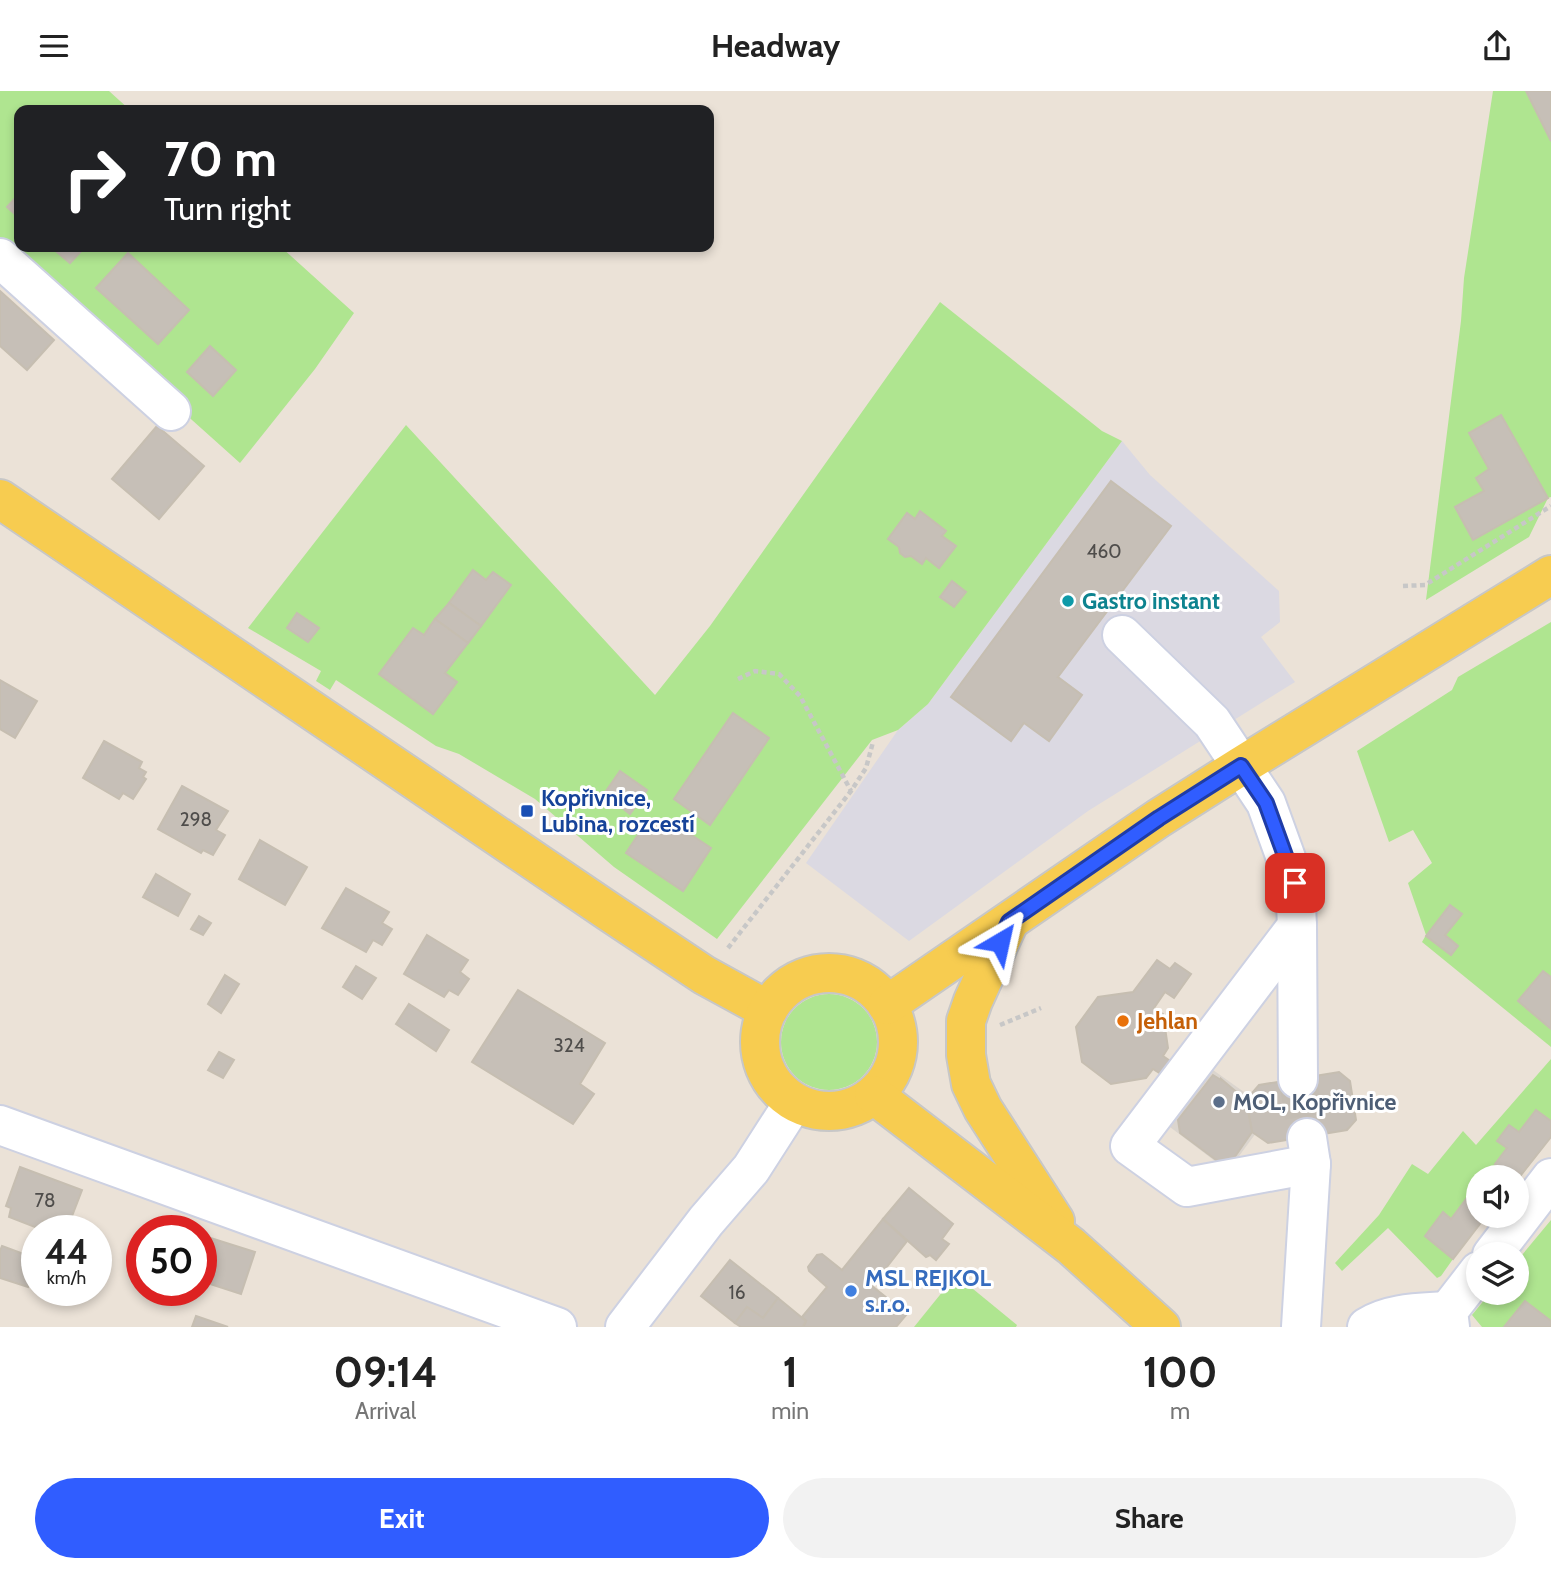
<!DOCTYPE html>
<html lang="en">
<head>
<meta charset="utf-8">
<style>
  :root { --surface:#fff; --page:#f2f2f2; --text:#222; --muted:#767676; --accent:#305dff }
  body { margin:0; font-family:Cabin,sans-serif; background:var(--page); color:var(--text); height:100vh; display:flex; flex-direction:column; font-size:26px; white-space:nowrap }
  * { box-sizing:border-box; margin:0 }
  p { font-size:23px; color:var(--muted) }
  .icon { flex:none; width:38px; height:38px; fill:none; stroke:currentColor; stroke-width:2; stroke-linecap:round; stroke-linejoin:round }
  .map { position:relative; height:1236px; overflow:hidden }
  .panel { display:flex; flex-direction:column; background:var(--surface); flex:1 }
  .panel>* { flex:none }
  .top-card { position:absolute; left:14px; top:14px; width:700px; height:147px; border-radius:14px; box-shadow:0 4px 10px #0003; background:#202124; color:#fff; overflow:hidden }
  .buttons { position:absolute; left:1466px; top:1074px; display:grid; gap:14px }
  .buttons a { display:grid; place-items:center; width:63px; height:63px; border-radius:50%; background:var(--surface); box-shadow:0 4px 10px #0003; font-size:35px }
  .speed { position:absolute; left:21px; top:1124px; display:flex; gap:14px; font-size:35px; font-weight:700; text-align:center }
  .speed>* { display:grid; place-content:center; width:91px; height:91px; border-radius:50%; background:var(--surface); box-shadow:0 4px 10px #0003; line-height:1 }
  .speed small { font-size:18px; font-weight:400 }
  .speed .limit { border:10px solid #d22; background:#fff; color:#111 }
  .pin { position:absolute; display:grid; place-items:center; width:60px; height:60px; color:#fff; margin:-30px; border-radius:14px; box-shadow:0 4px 10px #0006 }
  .me { position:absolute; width:77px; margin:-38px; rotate:36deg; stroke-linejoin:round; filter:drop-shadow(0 0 5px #0008) }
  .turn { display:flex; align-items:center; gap:24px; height:147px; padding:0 35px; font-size:32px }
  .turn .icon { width:91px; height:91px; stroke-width:2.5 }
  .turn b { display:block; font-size:49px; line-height:60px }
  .eta { display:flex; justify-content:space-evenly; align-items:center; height:119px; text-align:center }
  .eta b { font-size:42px; font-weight:700; line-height:49px }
  .primary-button { display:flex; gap:14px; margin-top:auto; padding:14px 35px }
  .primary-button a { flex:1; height:80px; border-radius:42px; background:var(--accent); color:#fff; font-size:28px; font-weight:700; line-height:80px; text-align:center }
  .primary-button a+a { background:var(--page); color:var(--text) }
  header { display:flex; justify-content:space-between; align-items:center; height:91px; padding:0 35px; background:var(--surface); font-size:32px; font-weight:700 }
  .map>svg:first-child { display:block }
</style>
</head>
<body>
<header><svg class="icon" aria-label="menu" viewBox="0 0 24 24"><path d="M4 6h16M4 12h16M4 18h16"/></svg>Headway<svg class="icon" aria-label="share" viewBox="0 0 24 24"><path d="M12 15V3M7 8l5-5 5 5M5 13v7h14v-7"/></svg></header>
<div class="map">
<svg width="1551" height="1236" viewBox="0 0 1551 1236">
  <rect width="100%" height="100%" fill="#ebe2d7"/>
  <!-- industrial -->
  <path fill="#dbd9e2" d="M1122 350 1150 384 1279 500 1280 531 1261 546 1295 591 1088 720 909 850 806 772 898 639 928 613Z"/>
  <!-- green -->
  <g fill="#afe590">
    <path d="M0 0H109L130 19H19V156H281L354 222 315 278 240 372 0 157Z"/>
    <path d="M1493 0H1551V406L1548 407 1529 446 1426 509 1461 230 1464 187Z"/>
    <path d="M940 211 1102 340 1122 350 928 613 898 639 872 649 717 848 614 776 535 708 459 663 436 655 336 589 330 599 316 590 321 580 248 537 406 334 655 604 710 535Z"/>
    <path d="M1551 531V956L1422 851 1426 844 1408 792 1432 772 1413 739 1389 751 1357 660 1452 599 1458 586Z"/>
    <circle cx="829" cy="951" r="48"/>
    <path d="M1551 968V1046L1517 1090V1087H1479V1125H1486L1453 1168 1441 1185 1437 1187 1388 1137 1342 1180 1335 1172 1379 1124 1412 1073 1428 1083 1463 1040 1476 1054Z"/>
    <path d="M1551 1129V1236H1482L1472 1224 1490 1202H1517V1170Z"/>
    <path d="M956 1184 1017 1234 1016 1236H914Z"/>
  </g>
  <!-- plaza -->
  <path fill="#dbd5ce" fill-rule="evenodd" d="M1213 979 1251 1006 1256 1042 1228 1080 1170 1036ZM1222 989 1246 1009 1252 1041 1227 1077 1180 1042 1178 1029 1206 991Z"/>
  <!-- building -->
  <g fill="#c6bfb7" stroke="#c6beb1" stroke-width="2">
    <path d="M1526 0H1551V50Z"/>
    <path d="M19 103V127L7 116Z"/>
    <path d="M51 156H85L70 172Z"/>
    <path d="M128 162 189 219 158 253 96 197Z"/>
    <path d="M0 200 54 249 27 279 0 255Z"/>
    <path d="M210 255 236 279 213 305 187 281Z"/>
    <path d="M1501 324 1548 407 1473 449 1455 416 1484 400 1476 387 1489 378 1469 342Z"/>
    <path d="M157 335 204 375 159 428 112 388Z"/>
    <path d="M1111 390 1171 435 1058 586 1082 604 1049 650 1024 632 1011 650 951 606Z"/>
    <path d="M920 420 946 440 942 445 956 455 939 477 926 467 922 473 911 465 905 466 900 462 899 456 888 448 907 422 915 428Z"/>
    <path d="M473 479 486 489 493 481 511 494 481 535 449 512Z"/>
    <path d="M952 490 966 501 954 516 940 506Z"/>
    <path d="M449 512 481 535 468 552 435 528Z"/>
    <path d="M297 522 319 537 308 551 287 537Z"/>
    <path d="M435 528 468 552 445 582 457 591 433 623 379 583 413 537 424 544Z"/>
    <path d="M0 589 37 610 15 647 0 638Z"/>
    <path d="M733 622 769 647 710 734 674 708Z"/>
    <path d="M104 650 142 671 139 677 146 681 143 686 146 688 133 708 123 702 119 708 83 687Z"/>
    <path d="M620 680 647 699 630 723 604 703Z"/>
    <path d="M182 695 228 720 216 739 225 744 213 764 203 759 201 762 158 738Z"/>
    <path d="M648 729 668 743 675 733 711 757 683 800 626 762Z"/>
    <path d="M260 749 307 776 285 814 239 788Z"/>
    <path d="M156 783 190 803 178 825 143 806Z"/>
    <path d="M346 797 389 821 382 832 392 838 382 854 373 849 366 861 322 837Z"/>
    <path d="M1450 814 1462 823 1445 844 1458 855 1451 864 1426 845Z"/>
    <path d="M199 825 211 832 203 844 191 838Z"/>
    <path d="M427 844 468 869 460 881 469 888 458 904 449 899 444 906 404 883Z"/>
    <path d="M1157 869 1170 878 1175 872 1191 883 1174 907 1165 901 1154 917 1163 923 1168 957 1163 965 1176 974 1167 987 1153 978 1146 987 1111 993 1082 971 1076 936 1098 906 1133 901Z"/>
    <path d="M356 875 376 887 362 908 343 896Z"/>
    <path d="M1543 880 1551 886V938L1518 910Z"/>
    <path d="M225 884 239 893 221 922 208 913Z"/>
    <path d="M518 899 605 952 580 993 594 1003 573 1033 472 971Z"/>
    <path d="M409 913 449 939 436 960 396 933Z"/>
    <path d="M219 961 234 969 223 987 208 979Z"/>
    <path d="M1339 981 1350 990 1356 1029 1347 1039 1268 1052 1252 1041 1246 1009 1259 994Z"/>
    <path d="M1213 984 1221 989V988L1246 1009 1252 1041 1227 1077 1180 1042 1178 1029Z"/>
    <path d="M1536 1019 1551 1030V1046L1517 1089V1087H1514L1495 1073 1507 1057 1497 1050 1509 1034 1519 1041Z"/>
    <path d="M20 1076 82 1099 67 1138 43 1130 40 1138 9 1126 11 1117 6 1115Z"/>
    <path d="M909 1097 953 1133 942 1148 949 1153 936 1169 930 1164 926 1166 883 1128Z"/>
    <path d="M1473 1099 1479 1104V1125H1486L1453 1168 1425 1145 1443 1121 1451 1128Z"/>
    <path d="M883 1128 907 1150 872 1195 907 1223 896 1236H803L806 1230 802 1226 827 1196 809 1180 808 1176 817 1164 822 1163 842 1179Z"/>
    <path d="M201 1144 255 1161 241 1203 201 1190Z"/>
    <path d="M2 1155 37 1168V1172L28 1196 0 1187V1160Z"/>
    <path d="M730 1169 778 1207 763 1227 747 1216 735 1232 701 1205Z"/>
    <path d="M778 1207 806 1230 803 1236H741L735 1232 747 1216 763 1227Z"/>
    <path d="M1525 1210 1551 1230V1236H1504Z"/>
    <path d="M196 1225 228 1236H192Z"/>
  </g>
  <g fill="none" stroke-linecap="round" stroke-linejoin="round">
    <!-- minor-tunnel -->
    <path stroke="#c4bdb4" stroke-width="38" stroke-dasharray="38 19" stroke-linecap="butt" d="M1298 988 1307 1047"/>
    <defs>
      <g id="minor">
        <path d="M0 167 171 320"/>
        <path d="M1122 544 1212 631 1266 712 1295 792 1297 835 1130 1055 1187 1096 1311 1073 1307 1047"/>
        <path d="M1297 835 1298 988"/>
        <path d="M0 1034 557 1236"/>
        <path d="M1492 1164 1551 1087"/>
        <path d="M625 1236 706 1130 751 1078 794 1011"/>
        <path d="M1301 1236 1311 1073"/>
        <path d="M1367 1236C1391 1221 1421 1222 1448 1220"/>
        <path d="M1450 1236 1448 1220 1479 1180"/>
      </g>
      <g id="major">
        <path d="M0 408 608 820 704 884 768 919"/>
        <path d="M1009 831 973 910 966 930V964L971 993 983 1018 1055 1130"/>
        <circle cx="829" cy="951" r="69"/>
        <path d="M887 914 1159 727 1241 675 1551 484"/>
        <path d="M874 1004 1071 1155 1161 1236"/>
      </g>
    </defs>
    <!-- minor casing -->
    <use href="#minor" stroke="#cdd1e2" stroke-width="42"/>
    <!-- major casing -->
    <use href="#major" stroke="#c7c7c7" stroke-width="42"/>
    <!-- path -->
    <g stroke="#c7c7c7" stroke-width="4.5" stroke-dasharray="5 3.5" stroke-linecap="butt">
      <path d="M1403 495 1425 494 1551 415"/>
      <path d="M738 588 755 580 779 583 800 605 851 700"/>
      <path d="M728 857 851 700 866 677 873 651"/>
      <path d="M1000 934 1041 917"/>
    </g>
    <!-- minor -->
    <use href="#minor" stroke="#fff" stroke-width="38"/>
    <!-- major -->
    <use href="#major" stroke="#f7cc50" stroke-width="38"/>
  </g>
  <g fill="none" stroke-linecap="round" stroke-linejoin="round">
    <defs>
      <path id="route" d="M1000 851 1009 831 1159 727 1241 675 1266 712 1295 792"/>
    </defs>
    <!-- route casing -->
    <use href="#route" stroke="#1f3ca6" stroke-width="18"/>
    <!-- route -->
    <use href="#route" stroke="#305dff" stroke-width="12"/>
  </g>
  <!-- markers -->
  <circle fill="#0f9aa8" stroke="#fff" stroke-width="2.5" cx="1068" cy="510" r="7"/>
  <rect fill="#1a4fb4" stroke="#fff" stroke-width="2.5" x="520" y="713" width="14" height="14" rx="3.5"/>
  <circle fill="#e8710a" stroke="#fff" stroke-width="2.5" cx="1123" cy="930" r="7"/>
  <circle fill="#5c6f8a" stroke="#fff" stroke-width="2.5" cx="1219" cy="1011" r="7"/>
  <circle fill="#3f7fe0" stroke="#fff" stroke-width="2.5" cx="851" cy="1200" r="7"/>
  <g text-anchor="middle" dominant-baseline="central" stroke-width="6" stroke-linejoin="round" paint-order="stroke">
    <!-- number labels -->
    <g font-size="19" fill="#4f4d4b">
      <text x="1104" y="460">460</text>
      <text x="196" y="728">298</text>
      <text x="569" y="954">324</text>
      <text x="45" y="1109">78</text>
      <text x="737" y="1201">16</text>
    </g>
    <!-- culture labels -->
    <g font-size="23" font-weight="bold" fill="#0d838f" stroke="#fff" text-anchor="start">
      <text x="1082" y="510">Gastro instant</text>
    </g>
    <!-- transit labels -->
    <g font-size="23" font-weight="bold" fill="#164399" stroke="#fff" text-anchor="start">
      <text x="541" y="707">Kopřivnice,<tspan x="541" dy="26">Lubina, rozcestí</tspan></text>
    </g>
    <!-- food labels -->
    <g font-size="23" font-weight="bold" fill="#c56008" stroke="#fff" text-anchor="start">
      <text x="1137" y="930">Jehlan</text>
    </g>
    <!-- service labels -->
    <g font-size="23" font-weight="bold" fill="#4e5e75" stroke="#fff" text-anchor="start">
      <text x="1233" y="1011">MOL, Kopřivnice</text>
    </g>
    <!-- shop labels -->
    <g font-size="23" font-weight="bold" fill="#366cbe" stroke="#fff" text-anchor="start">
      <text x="865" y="1187">MSL REJKOL<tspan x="865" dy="26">s.r.o.</tspan></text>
    </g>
  </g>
</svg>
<div class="buttons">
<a><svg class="icon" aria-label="sound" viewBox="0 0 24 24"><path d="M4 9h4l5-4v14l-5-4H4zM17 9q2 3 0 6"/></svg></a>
<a><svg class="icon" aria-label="layers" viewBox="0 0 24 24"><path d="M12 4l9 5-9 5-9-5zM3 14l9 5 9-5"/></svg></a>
</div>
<div class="speed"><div>44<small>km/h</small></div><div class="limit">50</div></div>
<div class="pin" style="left:1295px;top:792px;background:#d93025"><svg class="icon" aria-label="arrive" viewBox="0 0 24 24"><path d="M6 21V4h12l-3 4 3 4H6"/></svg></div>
<svg class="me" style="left:1000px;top:851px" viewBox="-20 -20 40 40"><path d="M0-17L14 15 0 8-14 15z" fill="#305dff" stroke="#fff" stroke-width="4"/></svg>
<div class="top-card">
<div class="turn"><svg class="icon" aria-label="right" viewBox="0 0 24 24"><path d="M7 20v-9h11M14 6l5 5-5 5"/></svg><div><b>70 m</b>Turn right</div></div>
</div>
</div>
<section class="panel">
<div class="eta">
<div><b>09:14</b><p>Arrival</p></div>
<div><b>1</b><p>min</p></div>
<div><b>100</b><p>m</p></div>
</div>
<div class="primary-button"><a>Exit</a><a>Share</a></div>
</section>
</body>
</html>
